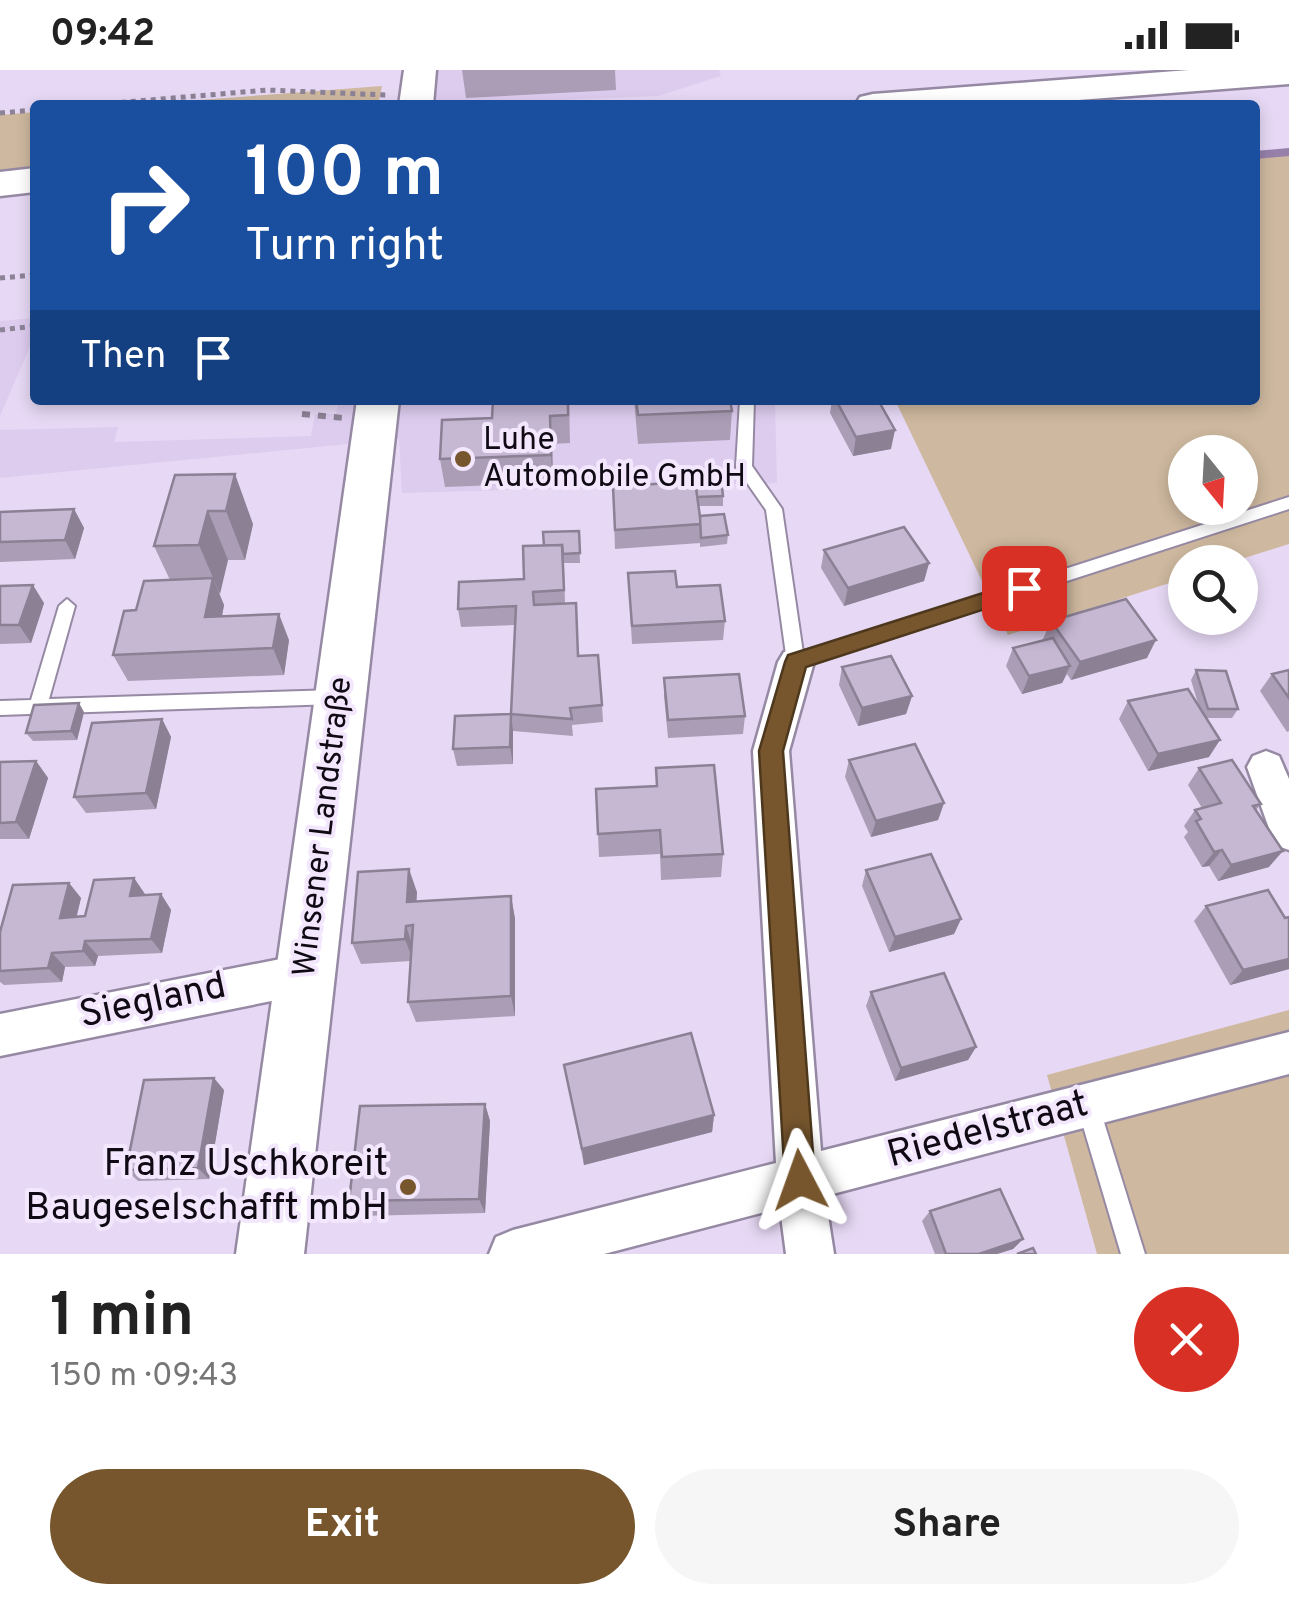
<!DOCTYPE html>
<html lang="en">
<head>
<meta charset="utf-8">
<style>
  :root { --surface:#fff; --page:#f6f6f6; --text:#222; --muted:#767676; --accent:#77562d }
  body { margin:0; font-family:Overpass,sans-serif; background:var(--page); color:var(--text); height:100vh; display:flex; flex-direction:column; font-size:38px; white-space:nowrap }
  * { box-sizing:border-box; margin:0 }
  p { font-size:32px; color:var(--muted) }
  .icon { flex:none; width:55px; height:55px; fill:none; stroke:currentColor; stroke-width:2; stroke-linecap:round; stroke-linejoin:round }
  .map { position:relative; height:1184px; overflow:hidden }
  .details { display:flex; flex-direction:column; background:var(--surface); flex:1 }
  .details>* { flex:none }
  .hud { position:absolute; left:30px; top:30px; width:1230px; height:305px; border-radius:10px; box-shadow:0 5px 15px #0003; background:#1a4fa0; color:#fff; overflow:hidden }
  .needle { width:65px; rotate:162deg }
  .buttons { position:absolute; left:1168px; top:365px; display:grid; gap:20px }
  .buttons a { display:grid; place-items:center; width:90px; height:90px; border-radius:50%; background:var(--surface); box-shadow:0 5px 15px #0003; font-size:50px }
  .pin { position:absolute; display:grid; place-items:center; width:85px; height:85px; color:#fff; margin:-42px; border-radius:20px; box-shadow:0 5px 15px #0006 }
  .me { position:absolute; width:110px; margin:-55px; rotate:356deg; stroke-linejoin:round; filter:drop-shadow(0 0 8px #0008) }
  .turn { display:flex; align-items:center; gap:35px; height:210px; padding:0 50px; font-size:45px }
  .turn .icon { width:130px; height:130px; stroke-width:2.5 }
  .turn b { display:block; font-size:70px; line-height:85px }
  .then { display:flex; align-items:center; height:95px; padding:0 50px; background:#0003; gap:20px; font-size:38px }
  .round { display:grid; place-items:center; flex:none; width:105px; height:105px; border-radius:52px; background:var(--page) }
  .headline { display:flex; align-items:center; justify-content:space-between; height:170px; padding:0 50px }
  h1 { font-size:60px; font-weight:700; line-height:75px }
  .cta { display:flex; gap:20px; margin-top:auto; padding:20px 50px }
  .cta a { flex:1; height:115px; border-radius:60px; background:var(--accent); color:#fff; font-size:40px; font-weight:700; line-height:115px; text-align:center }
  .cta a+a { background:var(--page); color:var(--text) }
  .status { display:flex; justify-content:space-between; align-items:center; height:70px; padding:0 50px; background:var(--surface); direction:ltr }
  .status svg { height:28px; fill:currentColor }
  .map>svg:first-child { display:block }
</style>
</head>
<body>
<div class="status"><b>09:42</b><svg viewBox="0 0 49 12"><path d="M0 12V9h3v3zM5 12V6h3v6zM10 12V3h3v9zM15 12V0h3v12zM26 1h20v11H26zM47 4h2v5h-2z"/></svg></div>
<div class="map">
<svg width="1289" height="1184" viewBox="0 0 1289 1184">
  <rect width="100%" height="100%" fill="#e7d9f5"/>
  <!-- built -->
  <g fill="#deccef">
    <path d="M437 0H719L721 6 658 26 433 35Z"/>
    <path d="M35 248V265L0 346V251Z"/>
    <path d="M339 330H775L777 413 402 423 399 369 0 408V360L118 357 114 372 311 366 315 344H336Z"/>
  </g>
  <!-- green -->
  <g fill="#ceb89f" fill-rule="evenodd">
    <path d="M382 16 378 35H134Z"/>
    <path d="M35 42V100L0 104V45Z"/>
    <path d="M1289 80V474L1232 492H1185V508L1008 565 895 330H1255V82ZM1185 382H1240V438H1185Z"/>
    <path d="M1289 940V1184H1097L1047 1005Z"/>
  </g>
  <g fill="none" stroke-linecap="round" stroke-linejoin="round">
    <!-- stream -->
    <path stroke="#9781ab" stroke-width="8" d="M1255 85 1289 82"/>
    <defs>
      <g id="service">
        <path d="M740 330H754L752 396 782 439 803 583 1289 427V439L796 599 790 597 787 592 766 440 736 397Z"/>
        <path d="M67 529 75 536 49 629 335 620 341 622 344 627 341 632 335 634 0 645V631L31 630 59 536Z"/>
        <path d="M1088 1025 1096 1028 1099 1036 1145 1184H1121L1077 1036 1080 1028Z"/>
      </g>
      <g id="minor">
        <path d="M796 578 808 582 814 592 789 681 821 1081 1289 962V1004L825 1126 834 1184H786L780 1138 604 1184H489L496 1167 513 1160 776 1093 753 681 778 592 784 582Z"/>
        <path d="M1266 681 1279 686 1289 709V780L1275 775 1247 697 1253 686Z"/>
        <path d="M306 884 321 890 327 904 321 918 306 924 0 986V944Z"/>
      </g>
      <g id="secondary">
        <path d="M404 0H436L433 35H399Z"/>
        <path d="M357 330H399L304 1184H236Z"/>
      </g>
      <g id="motorway">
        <path d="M1189 0H1289V14L1014 35H855L860 27 873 24Z"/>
        <path d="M35 98V122L0 126V102Z"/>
      </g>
    </defs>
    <!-- service casing -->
    <use href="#service" stroke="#9689a3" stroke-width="4"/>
    <!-- minor casing -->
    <use href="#minor" stroke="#9689a3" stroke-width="5"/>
    <!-- secondary casing -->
    <use href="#secondary" stroke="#9689a3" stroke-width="5"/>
    <!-- motorway casing -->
    <use href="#motorway" stroke="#9689a3" stroke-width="5"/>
    <!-- path-far1 -->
    <g stroke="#8d8397" stroke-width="5" stroke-dasharray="5 5" stroke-linecap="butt">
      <path d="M91 35 267 20 386 25"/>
      <path d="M0 43 35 40"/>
      <path d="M0 208 35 205"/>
      <path d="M0 260 35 256"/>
    </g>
    <!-- path -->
    <path stroke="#8d8397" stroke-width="6" stroke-dasharray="8 8" stroke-linecap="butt" d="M302 344 343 348"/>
    <!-- service -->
    <use href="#service" fill="#fff" fill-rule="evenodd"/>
    <!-- minor -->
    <use href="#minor" fill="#fff" fill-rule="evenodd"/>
    <!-- secondary -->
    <use href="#secondary" fill="#fff" fill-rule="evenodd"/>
    <!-- motorway -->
    <use href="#motorway" fill="#fff" fill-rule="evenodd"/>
  </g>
  <!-- wall -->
  <g fill="#aa9db5">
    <path d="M462 0H615L616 20 466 28Z"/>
    <path d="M486 330H569L570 373 552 374 553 413 445 417 440 389 492 348 493 335Z"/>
    <path d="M634 330H730L732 341 730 370 638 374Z"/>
    <path d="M832 330H878L891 379 853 386 830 343Z"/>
    <path d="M693 398 723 426V436H699L700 446 728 465 727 474 700 477V473L615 479 613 417 693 412Z"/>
    <path d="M175 405 253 454 245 490H228L219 524 224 535 222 546 289 570 284 605 128 611 113 585 170 510 154 476Z"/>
    <path d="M74 439 84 458 75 489 0 492V442Z"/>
    <path d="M579 461 580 493H564L565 534 578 586 602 635 603 652 572 655 573 666 513 661V694L457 696 453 679 511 644 515 555 461 557 458 539 524 509 544 476Z"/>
    <path d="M824 480 929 493 924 511 844 536 821 498Z"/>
    <path d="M628 503 677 517 725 551 723 570 632 574Z"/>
    <path d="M0 516 44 533 31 573 0 574Z"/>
    <path d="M1051 551 1147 588 1071 610 1067 604 1062 613 1022 624 1006 596 1013 578 1044 571 1043 569Z"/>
    <path d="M842 597 912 626 906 644 858 656 839 615Z"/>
    <path d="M1196 600 1238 639 1232 648H1206L1209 687 1148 701 1119 649 1128 631 1199 637 1191 610Z"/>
    <path d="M1289 600V661L1287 662 1260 621 1272 604Z"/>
    <path d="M664 608 745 646 743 664 668 668 664 626Z"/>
    <path d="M84 642 77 670 33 671 26 663Z"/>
    <path d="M162 649 171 667 156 739 86 743 74 727Z"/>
    <path d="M849 690 944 733 938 750 871 767 845 707Z"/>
    <path d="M36 691 48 708 29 769H0V692Z"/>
    <path d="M656 698 723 784 721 807 661 810 660 784 599 787 596 719 656 717Z"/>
    <path d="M1199 698 1261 734 1256 740 1269 797 1218 811 1209 796 1202 797 1184 767 1188 762 1184 756 1195 740 1202 738 1188 715Z"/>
    <path d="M866 800 961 849 954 864 889 882 862 816Z"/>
    <path d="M134 808 145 825 161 824 171 840 162 883 98 886 95 896 65 897 62 912 4 915 0 912V862L69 813 81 828 76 847 85 846Z"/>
    <path d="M417 822 416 832 511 826 515 849V946L416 952 408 932 411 891 361 894 352 873Z"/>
    <path d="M1206 836 1285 848 1289 847V899L1230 915 1194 851Z"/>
    <path d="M871 922 976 977 968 990 895 1011 866 936Z"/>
    <path d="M564 995 714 1045 712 1062 584 1095Z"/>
    <path d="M224 1020 209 1109 138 1111 126 1100Z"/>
    <path d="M485 1034 490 1051 485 1143 360 1146 349 1131Z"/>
    <path d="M930 1141 1023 1169 1013 1179 997 1184H935L922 1151Z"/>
  </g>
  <!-- shaded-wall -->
  <g fill="#8b8094">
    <path d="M550 346 552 374 553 413 551 385Z"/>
    <path d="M895 360 891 379 853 386 856 367Z"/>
    <path d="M235 404 253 454 245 490 226 441Z"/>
    <path d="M74 439 84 458 75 489 65 470Z"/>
    <path d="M208 441 228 490 220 524 199 475Z"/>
    <path d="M929 493 924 511 844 536 848 518Z"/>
    <path d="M213 508 224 535 217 573 205 547Z"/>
    <path d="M33 515 44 533 31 573 19 555Z"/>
    <path d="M279 544 289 570 284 605 273 578Z"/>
    <path d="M1156 570 1147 588 1071 610 1080 592Z"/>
    <path d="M1070 596 1062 613 1022 624 1029 606Z"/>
    <path d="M912 626 906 644 858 656 862 638Z"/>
    <path d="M79 633 84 642 77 670 71 661Z"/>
    <path d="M511 644 513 661V694L510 677Z"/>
    <path d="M162 649 171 667 156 739 146 723Z"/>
    <path d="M1220 670 1209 687 1148 701 1158 684Z"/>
    <path d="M36 691 48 708 29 769 16 752Z"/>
    <path d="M944 733 938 750 871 767 876 751Z"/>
    <path d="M1222 780 1209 796 1202 797 1214 782Z"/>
    <path d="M1283 781 1269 797 1218 811 1231 795Z"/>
    <path d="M409 799 417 822 415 854 407 832Z"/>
    <path d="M134 808 145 824 141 841 130 826Z"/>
    <path d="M69 813 81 828 73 862 60 848Z"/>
    <path d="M161 824 171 840 162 883 151 869Z"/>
    <path d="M511 826 515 849V946L511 926Z"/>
    <path d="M961 849 954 864 889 882 895 867Z"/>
    <path d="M406 856 413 877V890L405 869Z"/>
    <path d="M85 871 98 886 95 896 83 881Z"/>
    <path d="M52 883 65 897 62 912 48 898Z"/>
    <path d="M1289 887V899L1230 915 1243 900Z"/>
    <path d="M976 977 968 990 895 1011 901 998Z"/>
    <path d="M214 1008 224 1020 209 1109 198 1098Z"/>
    <path d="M485 1034 490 1051 485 1143 479 1129Z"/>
    <path d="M714 1045 712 1062 584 1095 582 1079Z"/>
    <path d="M1023 1169 1013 1179 997 1184H979Z"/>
  </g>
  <!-- building -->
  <g fill="#c6b7d3" stroke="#8b8094" stroke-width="2.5">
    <path d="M493 330H568V345L550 346 551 385 440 389 442 350 492 348Z"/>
    <path d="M636 330H730L732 341 638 345Z"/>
    <path d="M836 330H878L895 360 856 367Z"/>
    <path d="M693 398H720L723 426 697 427Z"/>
    <path d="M235 404 226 441H208L199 475 154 476 175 405Z"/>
    <path d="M695 411 701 454 615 460 613 417Z"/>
    <path d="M74 439 65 470 0 472V442Z"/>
    <path d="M724 444 728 465 701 468 700 446Z"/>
    <path d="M904 457 929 493 848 518 824 480Z"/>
    <path d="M579 461 580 483 563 484 562 475 544 476 543 462Z"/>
    <path d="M562 475 564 520 533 522 534 535 576 533 578 586 598 585 602 635 570 638 572 649 511 644 510 677 453 679 455 646 511 644 516 536 458 539 459 512 524 509 523 476Z"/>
    <path d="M675 501 677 517 720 515 725 551 632 556 628 503Z"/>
    <path d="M213 508 205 547 279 544 273 578 113 585 124 541 136 540 144 511Z"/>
    <path d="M33 515 19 555H0V516Z"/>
    <path d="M1126 529 1156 570 1080 592 1051 551Z"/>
    <path d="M1053 568 1070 596 1029 606 1013 578Z"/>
    <path d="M891 586 912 626 862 638 842 597Z"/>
    <path d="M1196 600 1226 601 1238 639H1208Z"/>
    <path d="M1289 600V628L1272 604Z"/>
    <path d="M739 604 745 646 668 650 664 608Z"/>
    <path d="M1188 619 1220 670 1158 684 1128 631Z"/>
    <path d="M79 633 71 661 26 663 34 635Z"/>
    <path d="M162 649 146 723 74 727 92 653Z"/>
    <path d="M915 674 944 733 876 751 849 690Z"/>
    <path d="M1232 690 1261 734 1253 736 1283 781 1231 795 1222 780 1214 782 1196 751 1201 749 1195 740 1221 733 1199 698Z"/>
    <path d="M36 691 16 752 0 753V692Z"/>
    <path d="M714 695 723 784 662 787 660 760 598 764 596 719 657 716 656 698Z"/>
    <path d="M931 784 961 849 895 867 866 800Z"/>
    <path d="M409 799 407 832 511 826V926L408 932 413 855 406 856 405 869 352 873 358 802Z"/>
    <path d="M134 808 130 826 161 824 151 869 85 871 83 881 52 883 48 898 0 901V862L13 815 69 813 60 848 85 846 94 810Z"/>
    <path d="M1268 820 1285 848 1289 847V889L1243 900 1206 836Z"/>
    <path d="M944 903 976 977 901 998 871 922Z"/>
    <path d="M691 963 714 1045 582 1079 564 995Z"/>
    <path d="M214 1008 198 1098 126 1100 144 1010Z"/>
    <path d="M485 1034 479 1129 349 1131 360 1036Z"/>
    <path d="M1000 1119 1023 1169 979 1184H946L930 1141Z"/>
    <path d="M1033 1178 1036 1184H1017Z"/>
  </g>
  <!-- route -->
  <path fill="#77562d" stroke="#4d381d" stroke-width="2.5" d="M1024 510 1031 512V524L806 597 783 681 815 1110 811 1121 800 1125 790 1121 785 1110 759 681 785 592 788 585Z"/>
  <!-- markers -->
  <g fill="#77562d" stroke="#f3e7fe" stroke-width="4">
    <circle cx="463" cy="389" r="10"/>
    <circle cx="408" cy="1117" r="10"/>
  </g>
  <g text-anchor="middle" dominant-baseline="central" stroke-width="8" stroke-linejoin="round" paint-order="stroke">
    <!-- poi labels -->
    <g font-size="32" fill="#0f0a13" stroke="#f3e7fe" text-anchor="start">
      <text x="483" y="371">Luhe<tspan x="483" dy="37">Automobile GmbH</tspan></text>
    </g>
    <!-- street labels -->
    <g font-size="32" fill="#0f0a13" stroke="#f3e7fe">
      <text transform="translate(324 757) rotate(-83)">Winsener Landstraße</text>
    </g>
    <!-- near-street labels -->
    <g font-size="38" fill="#0f0a13" stroke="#f3e7fe">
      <text transform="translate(153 932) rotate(-12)">Siegland</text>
      <text transform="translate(988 1061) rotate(-15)">Riedelstraat</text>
    </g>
    <!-- near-poi labels -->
    <g font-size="38" fill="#0f0a13" stroke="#f3e7fe" text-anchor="end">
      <text x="388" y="1095">Franz Uschkoreit<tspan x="388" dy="44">Baugeselschafft mbH</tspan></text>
    </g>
  </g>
</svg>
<div class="buttons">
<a><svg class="needle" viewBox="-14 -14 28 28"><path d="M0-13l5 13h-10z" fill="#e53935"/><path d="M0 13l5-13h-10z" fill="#767676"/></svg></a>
<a><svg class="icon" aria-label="search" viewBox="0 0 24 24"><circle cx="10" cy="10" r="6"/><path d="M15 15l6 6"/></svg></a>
</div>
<div class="pin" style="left:1024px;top:518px;background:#d93025"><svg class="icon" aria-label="arrive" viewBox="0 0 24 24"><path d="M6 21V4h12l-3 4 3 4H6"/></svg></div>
<svg class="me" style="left:800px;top:1110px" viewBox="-20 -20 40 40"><path d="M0-17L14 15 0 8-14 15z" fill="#77562d" stroke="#fff" stroke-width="4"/></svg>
<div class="hud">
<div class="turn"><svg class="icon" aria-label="right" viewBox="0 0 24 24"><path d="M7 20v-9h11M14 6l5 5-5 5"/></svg><div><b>100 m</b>Turn right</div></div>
<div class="then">Then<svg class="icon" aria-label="arrive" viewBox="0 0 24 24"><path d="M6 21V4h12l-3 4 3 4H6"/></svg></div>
</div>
</div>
<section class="details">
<div class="headline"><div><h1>1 min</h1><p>150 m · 09:43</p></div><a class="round" style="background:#d93025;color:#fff"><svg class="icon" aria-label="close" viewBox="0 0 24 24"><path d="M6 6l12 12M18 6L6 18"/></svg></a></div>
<div class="cta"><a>Exit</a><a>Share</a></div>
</section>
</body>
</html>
